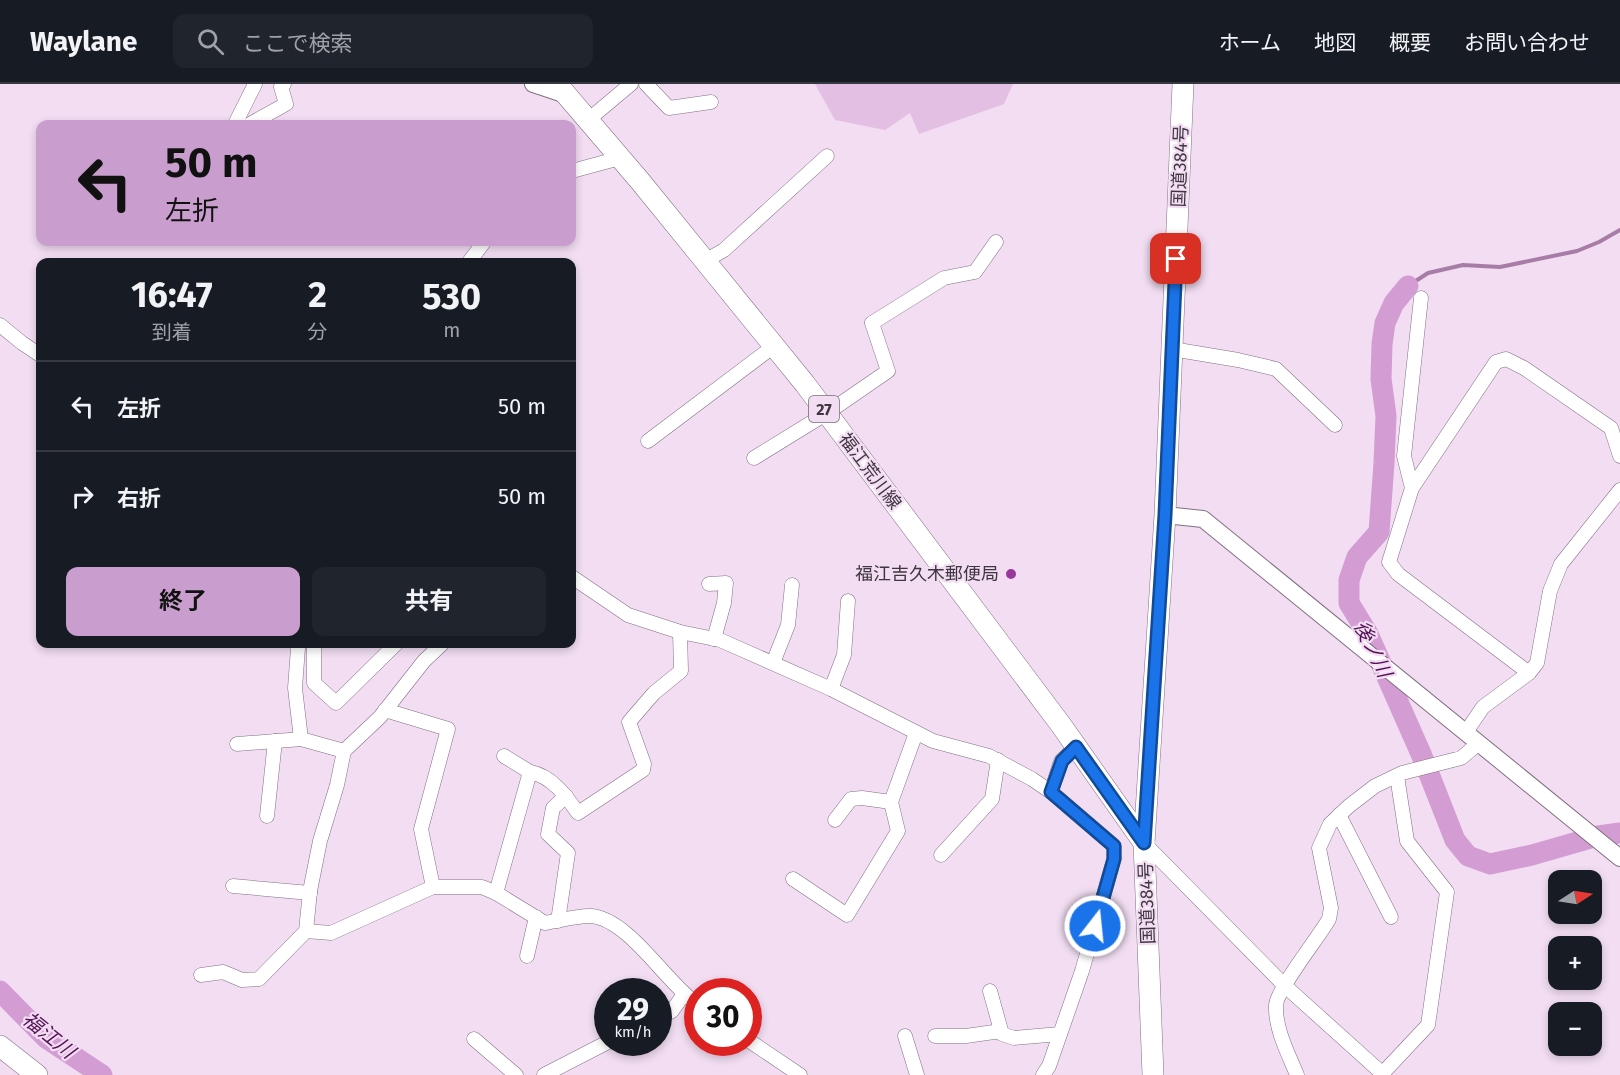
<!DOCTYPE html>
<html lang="ja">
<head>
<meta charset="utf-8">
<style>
  :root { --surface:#171b24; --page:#20242c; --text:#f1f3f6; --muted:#9ea1a6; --line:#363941; --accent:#c99ece }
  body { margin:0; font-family:"Fira Sans","Noto Sans JP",sans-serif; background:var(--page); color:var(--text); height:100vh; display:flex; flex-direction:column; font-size:22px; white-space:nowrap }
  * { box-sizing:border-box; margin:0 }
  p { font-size:20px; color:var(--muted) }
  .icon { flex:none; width:33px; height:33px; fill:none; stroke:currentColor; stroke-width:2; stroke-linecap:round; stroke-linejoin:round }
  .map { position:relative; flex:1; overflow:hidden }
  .panel { position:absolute; left:36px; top:174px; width:540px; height:390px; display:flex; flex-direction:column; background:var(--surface); border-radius:12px; box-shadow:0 3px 9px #0003 }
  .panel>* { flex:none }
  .top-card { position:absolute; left:36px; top:36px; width:540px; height:126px; border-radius:12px; box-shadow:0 3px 9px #0003; background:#c99ece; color:#111; overflow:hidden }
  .needle { width:39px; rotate:78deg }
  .tools { position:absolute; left:1548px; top:786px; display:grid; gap:12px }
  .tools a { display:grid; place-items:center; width:54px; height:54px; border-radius:12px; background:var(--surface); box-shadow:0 3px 9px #0003; font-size:30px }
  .speed { position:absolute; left:594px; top:894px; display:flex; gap:12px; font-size:30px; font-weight:700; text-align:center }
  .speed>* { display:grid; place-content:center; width:78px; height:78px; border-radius:50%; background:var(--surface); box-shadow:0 3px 9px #0003; line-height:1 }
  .speed small { font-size:15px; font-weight:400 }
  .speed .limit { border:9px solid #d22; background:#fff; color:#111 }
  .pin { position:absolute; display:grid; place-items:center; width:51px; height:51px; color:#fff; margin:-26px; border-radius:12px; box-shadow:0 3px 9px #0006 }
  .me { position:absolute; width:66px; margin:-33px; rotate:16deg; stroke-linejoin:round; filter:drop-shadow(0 0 4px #0008) }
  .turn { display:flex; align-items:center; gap:21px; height:126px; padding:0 30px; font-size:27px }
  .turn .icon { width:78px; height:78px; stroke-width:2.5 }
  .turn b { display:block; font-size:42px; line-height:51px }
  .eta { display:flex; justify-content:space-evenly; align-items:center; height:102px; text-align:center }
  .eta b { font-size:36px; font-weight:700; line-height:42px }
  .action { display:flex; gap:12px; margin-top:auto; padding:12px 30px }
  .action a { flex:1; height:69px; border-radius:12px; background:var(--accent); color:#111; font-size:24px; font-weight:700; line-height:69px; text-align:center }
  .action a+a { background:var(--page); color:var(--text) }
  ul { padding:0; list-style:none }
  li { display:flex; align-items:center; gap:18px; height:90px; padding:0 30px; border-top:2px solid var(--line) }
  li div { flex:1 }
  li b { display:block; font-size:22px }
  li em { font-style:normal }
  header { display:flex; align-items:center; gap:36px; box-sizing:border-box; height:84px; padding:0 30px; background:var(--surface); border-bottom:2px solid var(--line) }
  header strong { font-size:28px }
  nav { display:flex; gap:33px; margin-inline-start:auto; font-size:21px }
  .search { width:420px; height:54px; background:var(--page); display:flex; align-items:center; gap:15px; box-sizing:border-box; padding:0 21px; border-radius:12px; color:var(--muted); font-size:22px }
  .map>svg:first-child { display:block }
</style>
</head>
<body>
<header>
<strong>Waylane</strong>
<div class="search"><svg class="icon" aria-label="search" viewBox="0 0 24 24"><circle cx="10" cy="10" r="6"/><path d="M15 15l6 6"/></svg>ここで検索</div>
<nav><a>ホーム</a><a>地図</a><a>概要</a><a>お問い合わせ</a></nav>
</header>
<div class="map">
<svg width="1620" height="991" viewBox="0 0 1620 991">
  <rect width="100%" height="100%" fill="#f2ddf2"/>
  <!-- green -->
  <path fill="#e3bfe3" d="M815 0H1013L1004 20 919 50 910 29 885 46 835 36Z"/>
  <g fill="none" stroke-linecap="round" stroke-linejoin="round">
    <!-- stream -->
    <path stroke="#a77da7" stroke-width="4" d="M1408 202 1428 189 1463 181 1500 183 1577 167 1599 158 1620 146"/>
    <!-- river -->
    <g stroke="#d39cd3" stroke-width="21">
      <path d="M1408 202 1394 219 1385 239 1382 260 1381 295 1386 332 1384 379 1379 448 1357 473 1349 496V519L1368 550 1422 672 1455 756 1468 772 1490 780 1532 771 1598 752 1620 749"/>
      <path d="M0 907 46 954 102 991"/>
    </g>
    <defs>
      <g id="minor">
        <path d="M646 0 669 24 711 18"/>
        <path d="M588 36 631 0"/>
        <path d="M235 40 255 0"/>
        <path d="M250 40 286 20 281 3 284 0"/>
        <path d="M572 87 620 74"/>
        <path d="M705 177 724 166 827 72"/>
        <path d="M469 178 484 158"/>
        <path d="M0 241 22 259 40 271"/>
        <path d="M1172 265 1238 276 1276 285 1335 341"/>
        <path d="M648 357 774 262"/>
        <path d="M754 374 827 329 888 287 872 239 944 194 975 188 996 158"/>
        <path d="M1412 404 1404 372 1421 214"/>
        <path d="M572 493 628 531 680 548 720 556 831 605 933 657 989 672 1032 695 1051 708 1114 762V775L1082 887 1049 982 1043 991"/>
        <path d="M709 500 726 499 724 519 714 555"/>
        <path d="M314 560V599L336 619 396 560"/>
        <path d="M773 579 788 541 792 501"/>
        <path d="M1529 589 1398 490 1389 478 1412 404 1496 278 1506 275 1524 284 1611 344 1620 372"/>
        <path d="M831 605 844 571 848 517"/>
        <path d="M385 626 448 645 421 745 433 803"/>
        <path d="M1466 648 1483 623 1529 589 1537 579 1550 507 1561 480 1620 406"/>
        <path d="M237 660 302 655"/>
        <path d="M344 667 380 633 424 577 442 560"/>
        <path d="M504 672 530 688"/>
        <path d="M1051 708 1061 677 1076 663"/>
        <path d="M1339 731 1391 833"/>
        <path d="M267 732 275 657"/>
        <path d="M835 736 851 715 862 714 891 718"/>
        <path d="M1144 759 1284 901 1384 991"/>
        <path d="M941 771 992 715 998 676"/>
        <path d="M793 795 847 831 898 747 891 718 916 649"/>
        <path d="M233 802 310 809"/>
        <path d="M496 809 530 688C552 692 566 712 578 729L643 686 644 680 629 638 654 609 681 587 680 548"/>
        <path d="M558 837 568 769 548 750 553 724 566 712"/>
        <path d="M306 847 331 849 433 803H482L496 809 545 839C557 837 580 831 591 832 629 835 667 900 698 921"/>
        <path d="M527 872 536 833"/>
        <path d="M201 891 223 888 242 896 259 895 306 847 310 807 320 757 337 701 344 667 301 655 295 604 298 564 296 560"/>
        <path d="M990 907 1002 950 1014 954 1060 950"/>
        <path d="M658 934 672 927 684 910"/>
        <path d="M905 952 917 991"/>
        <path d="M935 952H966L1001 947"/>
        <path d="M474 955 516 991"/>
        <path d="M748 956 800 991"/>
        <path d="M1382 990 1428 941 1447 808 1407 757 1397 692"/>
        <path d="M544 991 608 958"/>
        <path d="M1297 991C1288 969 1275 945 1276 921 1277 905 1319 853 1329 835L1331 824 1319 764 1330 740 1349 722 1375 702 1402 689 1461 674 1479 659"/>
      </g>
      <g id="tertiary">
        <path d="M533 0 566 11"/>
        <path d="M1165 431 1203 435 1620 774"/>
      </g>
      <g id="primary">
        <path d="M557 0 640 97 805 300 1061 641 1144 759"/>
        <path d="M0 962 37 991"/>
      </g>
      <path id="trunk" d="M1153 991 1144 759 1165 431 1183 0"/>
    </defs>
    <!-- minor casing -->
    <use href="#minor" stroke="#827082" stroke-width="15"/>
    <!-- tertiary casing -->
    <use href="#tertiary" stroke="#827082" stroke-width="18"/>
    <!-- primary casing -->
    <use href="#primary" stroke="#827082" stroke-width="22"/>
    <!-- trunk casing -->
    <use href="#trunk" stroke="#827082" stroke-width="22"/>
    <!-- minor -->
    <use href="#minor" stroke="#fff" stroke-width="14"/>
    <!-- tertiary -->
    <use href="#tertiary" stroke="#fff" stroke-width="16"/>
    <!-- primary -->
    <use href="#primary" stroke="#fff" stroke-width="21"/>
    <!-- trunk -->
    <use href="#trunk" stroke="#fff" stroke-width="21"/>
  </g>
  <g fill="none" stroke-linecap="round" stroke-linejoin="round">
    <defs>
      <path id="route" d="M1095 842 1114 775V762L1051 708 1062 677 1076 663 1144 759 1165 431 1176 175"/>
    </defs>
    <!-- route casing -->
    <use href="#route" stroke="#114b97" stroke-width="15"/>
    <!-- route -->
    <use href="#route" stroke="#1a73e8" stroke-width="10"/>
  </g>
  <!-- markers -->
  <circle fill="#99379d" stroke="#f2ddf2" stroke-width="2" cx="1011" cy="490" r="6"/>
  <g text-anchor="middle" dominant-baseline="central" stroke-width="4.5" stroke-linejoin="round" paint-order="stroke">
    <!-- shield labels -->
    <rect fill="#f2ddf2" stroke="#756875" stroke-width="1.5" x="809" y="312" width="30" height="26" rx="4.5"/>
    <g font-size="16" font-weight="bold" fill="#3f363f">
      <text x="824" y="325">27</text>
    </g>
    <!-- street labels -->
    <g font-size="18" fill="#3f363f" stroke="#f2ddf2">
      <text transform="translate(1180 82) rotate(-88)">国道384号</text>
      <text transform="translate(870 387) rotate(53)">福江荒川線</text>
      <text transform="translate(1147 819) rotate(-92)">国道384号</text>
    </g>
    <!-- poi labels -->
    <g font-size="18" fill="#3f363f" stroke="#f2ddf2" text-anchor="end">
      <text x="999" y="490">福江吉久木郵便局</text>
    </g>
    <!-- water labels -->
    <g font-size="20" font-style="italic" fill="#521255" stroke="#f2ddf2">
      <text transform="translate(1373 565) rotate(64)">後ノ川</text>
      <text transform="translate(49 951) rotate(39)">福江川</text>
    </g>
  </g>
</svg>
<div class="tools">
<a><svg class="needle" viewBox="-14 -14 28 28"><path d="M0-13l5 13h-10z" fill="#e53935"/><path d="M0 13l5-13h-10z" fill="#9ea1a6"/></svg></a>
<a>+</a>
<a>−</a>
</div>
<div class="speed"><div>29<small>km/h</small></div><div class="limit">30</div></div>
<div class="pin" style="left:1176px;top:175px;background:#d93025"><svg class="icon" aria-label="arrive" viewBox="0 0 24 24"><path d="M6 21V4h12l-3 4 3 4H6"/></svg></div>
<svg class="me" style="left:1095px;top:842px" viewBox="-20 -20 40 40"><circle r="17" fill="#1a73e8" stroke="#fff" stroke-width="3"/><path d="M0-11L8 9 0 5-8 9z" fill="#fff"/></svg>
<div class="top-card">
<div class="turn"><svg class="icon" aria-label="left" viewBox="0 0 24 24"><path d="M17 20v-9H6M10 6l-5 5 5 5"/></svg><div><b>50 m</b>左折</div></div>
</div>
<section class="panel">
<div class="eta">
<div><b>16:47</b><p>到着</p></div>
<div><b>2</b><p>分</p></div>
<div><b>530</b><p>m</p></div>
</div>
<ul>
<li><svg class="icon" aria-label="left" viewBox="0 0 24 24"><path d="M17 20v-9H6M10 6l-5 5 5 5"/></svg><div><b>左折</b></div><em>50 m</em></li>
<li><svg class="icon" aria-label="right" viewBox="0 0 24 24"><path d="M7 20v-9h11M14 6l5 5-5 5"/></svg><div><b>右折</b></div><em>50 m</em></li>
</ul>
<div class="action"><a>終了</a><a>共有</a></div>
</section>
</div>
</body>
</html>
